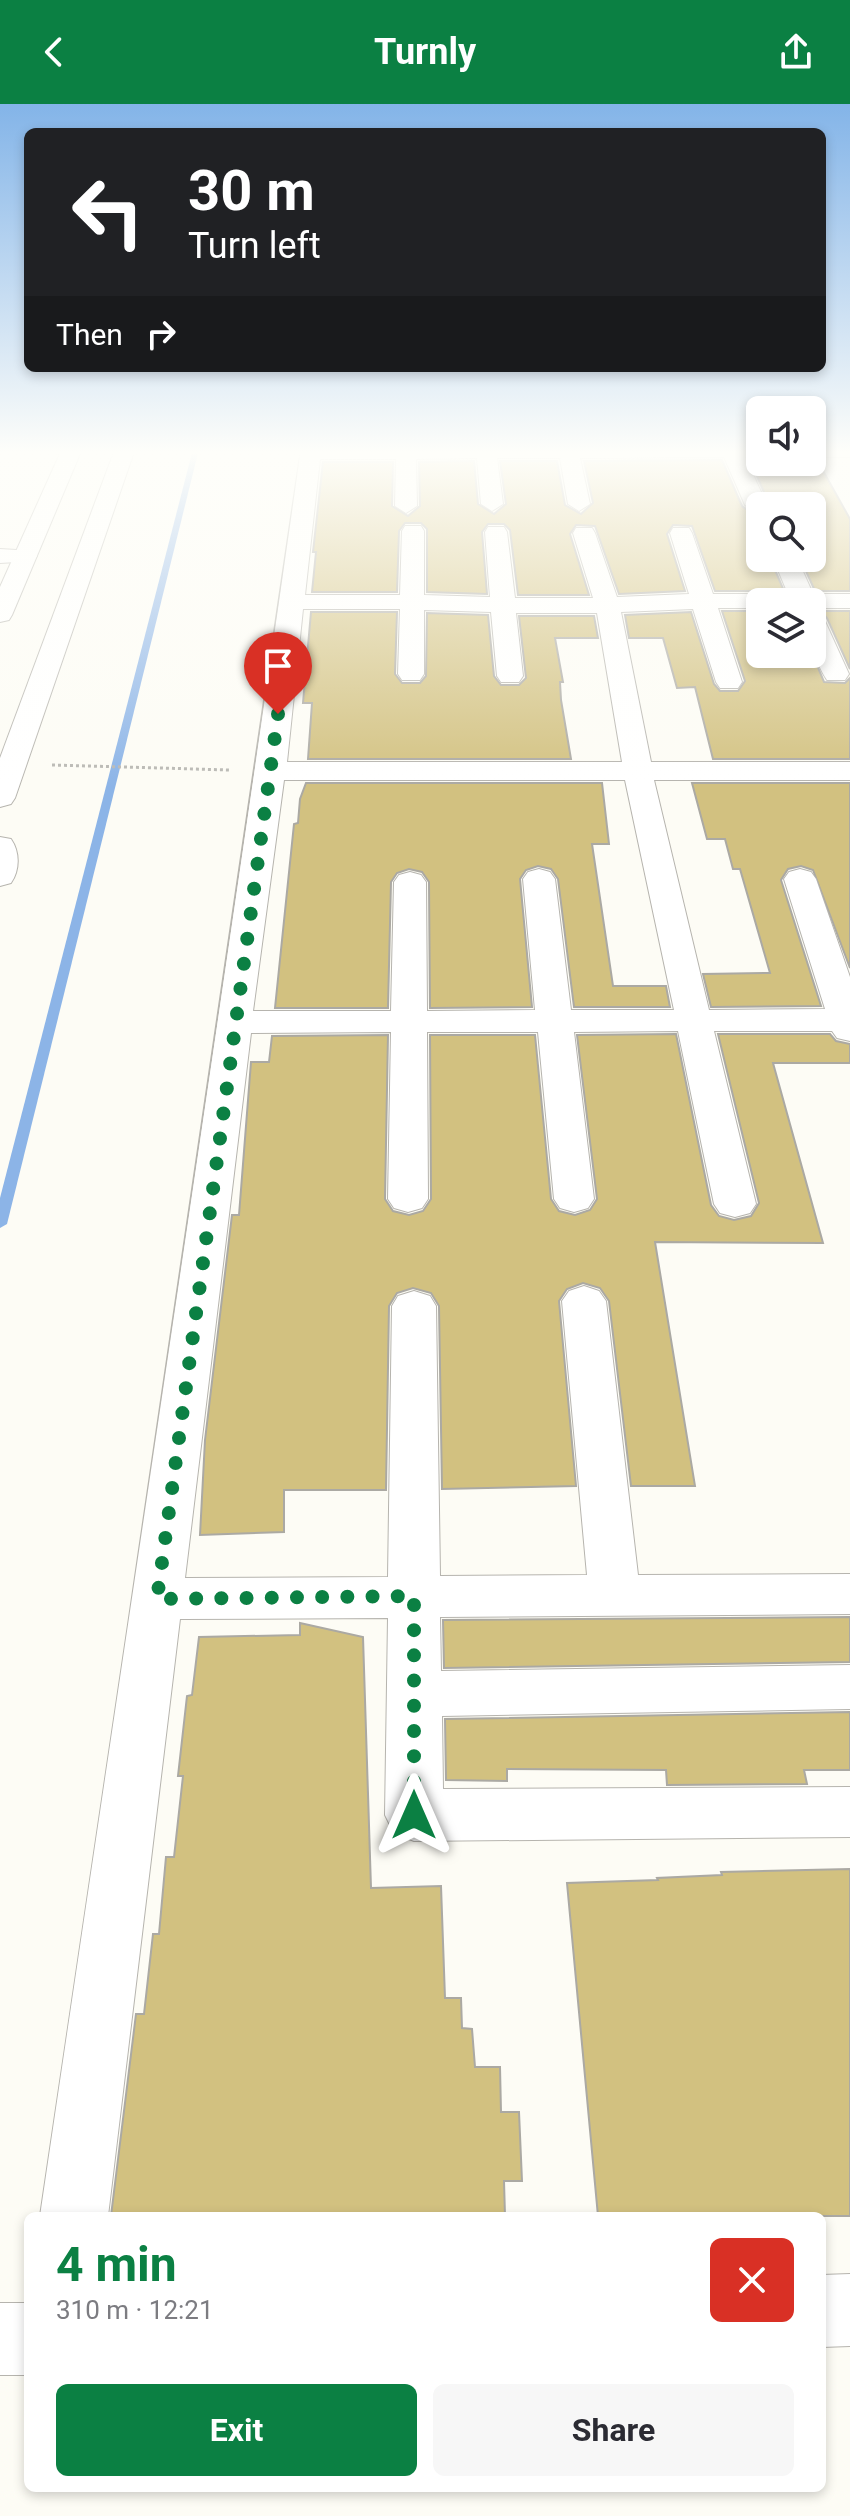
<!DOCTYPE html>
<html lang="en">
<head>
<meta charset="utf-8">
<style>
  :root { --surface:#fff; --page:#f7f7f7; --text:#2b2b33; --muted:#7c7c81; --accent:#0b8043 }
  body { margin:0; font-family:Roboto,sans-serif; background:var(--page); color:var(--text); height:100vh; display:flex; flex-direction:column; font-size:30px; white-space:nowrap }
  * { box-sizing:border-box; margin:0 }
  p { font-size:26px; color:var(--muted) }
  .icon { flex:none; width:44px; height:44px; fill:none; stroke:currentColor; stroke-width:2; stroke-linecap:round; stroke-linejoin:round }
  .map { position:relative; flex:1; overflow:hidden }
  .sheet { position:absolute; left:24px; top:2108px; width:802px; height:280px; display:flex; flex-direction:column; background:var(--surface); border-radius:12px; box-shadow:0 4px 12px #0003 }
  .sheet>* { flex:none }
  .top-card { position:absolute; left:24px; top:24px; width:802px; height:244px; border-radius:12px; box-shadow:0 4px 12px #0003; background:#202124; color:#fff; overflow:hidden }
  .fabs { position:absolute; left:746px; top:292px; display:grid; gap:16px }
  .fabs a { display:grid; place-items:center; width:80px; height:80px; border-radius:12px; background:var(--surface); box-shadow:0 4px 12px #0003; font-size:40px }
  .pin { position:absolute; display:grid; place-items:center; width:68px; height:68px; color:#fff; margin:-82px -34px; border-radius:50% 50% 50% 0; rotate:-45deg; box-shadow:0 0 8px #0007 }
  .pin .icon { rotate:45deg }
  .me { position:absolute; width:88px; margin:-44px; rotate:0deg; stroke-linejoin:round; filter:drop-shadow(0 0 6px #0008) }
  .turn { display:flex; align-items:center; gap:28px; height:168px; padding:0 32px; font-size:36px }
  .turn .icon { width:104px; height:104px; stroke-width:2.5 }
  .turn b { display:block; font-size:56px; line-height:68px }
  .then { display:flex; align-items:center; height:76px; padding:0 32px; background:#0003; gap:16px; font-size:30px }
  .round { display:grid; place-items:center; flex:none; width:84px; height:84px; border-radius:12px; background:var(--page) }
  .summary { display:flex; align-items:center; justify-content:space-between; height:136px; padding:0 32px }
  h1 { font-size:48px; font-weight:700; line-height:60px; color:var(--accent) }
  .button { display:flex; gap:16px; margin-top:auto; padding:16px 32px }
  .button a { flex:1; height:92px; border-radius:12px; background:var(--accent); color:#fff; font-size:32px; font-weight:700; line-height:92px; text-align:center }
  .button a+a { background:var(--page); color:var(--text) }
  header { display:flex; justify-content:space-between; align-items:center; height:104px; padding:0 32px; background:var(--accent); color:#fff; font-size:36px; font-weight:700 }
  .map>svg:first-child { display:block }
</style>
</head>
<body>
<header><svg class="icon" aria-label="back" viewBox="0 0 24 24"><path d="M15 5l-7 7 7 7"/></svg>Turnly<svg class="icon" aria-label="share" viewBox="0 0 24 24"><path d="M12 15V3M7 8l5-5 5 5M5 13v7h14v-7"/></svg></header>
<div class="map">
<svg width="850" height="2412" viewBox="0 0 850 2412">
  <rect width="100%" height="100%" fill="#fdfcf5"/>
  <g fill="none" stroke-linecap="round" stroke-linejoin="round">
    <!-- stream -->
    <path fill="#8cb4e7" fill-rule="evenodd" d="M193 345H199L7 1120 0 1124V1094Z"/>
  </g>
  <!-- building -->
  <g fill="#d2c180" stroke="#aba9a3" stroke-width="2">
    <path d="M722 356 742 402 754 411 760 410V454H770L784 487H715L692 422 673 421 667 430 685 487 619 490 595 422 576 421 570 430 589 491H518L510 426 504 420H488L482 428 487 490 427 488V425L421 419H405L399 427 397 488H312L316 448H313L323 358H393L392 402 408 412 420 402 419 358 474 357 478 400 494 410 506 400 500 357H557L565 401 581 410 593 399 584 357Z"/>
    <path d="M750 356H817L850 415V487H815L800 454H812V402H770Z"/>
    <path d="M722 507H760V550L812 549 824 578 845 579 850 574V655H713L695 583 677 584 663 534H629L625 511 691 508 714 580 720 587H738L745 577Z"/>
    <path d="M821 507H850V565L827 514Z"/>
    <path d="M311 508H397L395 570 402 579H420L426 572 427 509 488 511 494 572 501 581H519L526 574 519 512H594L598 534H555L563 578H560L561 596 571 655H308L312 599H303Z"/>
    <path d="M306 679H602L609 740H592L613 882H666L670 903H574L558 775 551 765 538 762 526 766 520 775 532 903 430 904 429 778 422 768 409 765 397 769 391 778 388 904H275L294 720 298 719 300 695Z"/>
    <path d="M692 679H850V864L813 766 801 762 788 765 781 776 821 902 711 903 703 870 770 869 740 765H733L725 735H707Z"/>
    <path d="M676 930 711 1101 719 1112 734 1116 751 1112 759 1099 718 930H830L836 937 850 940V959H773L823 1139 655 1138 695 1382H631L609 1197 600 1184 583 1179 567 1185 559 1197 576 1382 442 1385 439 1202 431 1189 413 1184 397 1189 389 1202 386 1386H284V1428L200 1431 205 1336 232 1111H239L251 958H269L272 932 388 931 385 1095 393 1107 409 1111 423 1107 431 1095 430 931H535L551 1095 559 1107 575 1111 590 1106 597 1095 577 931Z"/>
    <path d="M850 1513V1558L444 1564 443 1516Z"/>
    <path d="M300 1519 363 1533 371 1784 441 1782 445 1894H461L462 1924 472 1925 475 1963H500L501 2008H519L522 2077H504L505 2112H111L136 1910H144L153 1830H159L166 1753H174L183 1672H178L187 1592 192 1591 199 1533 300 1531Z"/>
    <path d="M850 1608V1666H804L807 1680 667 1681 666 1666 507 1665V1677L446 1676 445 1615Z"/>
    <path d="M850 1765V2112H598L567 1779 658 1776 657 1774 722 1771 721 1768Z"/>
  </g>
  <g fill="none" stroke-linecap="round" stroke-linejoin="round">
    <defs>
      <g id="minor">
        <path d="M301 345H760V353H745L767 401 760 402V407L756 408 745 401 724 353 580 354 590 400 579 407 568 400 560 354H497L503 400 492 407 481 400 477 354 416 355 417 402 406 409 395 402 396 355H320L305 491H400L402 427 405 422H421L424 427V491L490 493 485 428 488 423H504L507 428 515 494H593L573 429 576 424H592L595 429 617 493 689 490 670 429 673 424H689L692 429 713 490H788L773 454H797L813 490H850V504H812V498H760V504H718L742 578 738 584H720L716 578 693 505 621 508 651 658H850V676H654L709 906 825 905 784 775 789 768 800 765 811 768 816 775 850 873V937L837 934 832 927H714L756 1100 750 1109 735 1113 720 1109 714 1100 678 927 574 928 594 1095 588 1104 574 1108 560 1104 554 1095 538 928H427L428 1095 422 1104 408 1108 394 1104 388 1095 391 928 251 929 185 1474 388 1473 392 1202 398 1192 414 1187 430 1192 436 1202 440 1472 587 1471 562 1197 569 1187 584 1182 599 1187 606 1197 638 1471 850 1470V1510L440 1513 441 1567 850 1561V1605L442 1612 443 1685 850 1683V1733L414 1737 394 1729 385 1711 388 1514 180 1515 108 2112H40C127 1523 217 933 301 345ZM303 505H400L398 570 402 576H420L424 570V506L491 508 497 572 501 578H519L523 572 516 509H597L622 658H287ZM284 676H625L674 906H571L555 775 550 768 539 765 528 768 523 775 535 906 427 907 426 778 421 771 410 768 399 771 394 778 391 907H253Z"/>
        <rect x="812" y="345" width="38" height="8"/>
        <path d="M0 445 33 447 37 452 33 457 0 459Z"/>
        <path d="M812 508 821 510 824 515 849 570 845 576H827C812 554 812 533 812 508Z"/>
        <path d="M0 733 11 735C20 748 20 766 11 779L0 782Z"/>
        <path d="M850 2170V2242L822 2243V2171Z"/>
        <rect x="0" y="2199" width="28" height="72"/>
      </g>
      <g id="major">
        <path d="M62 345H82L12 511 9 516 0 518V483Z"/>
        <path d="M115 345H135L15 694 11 700 0 703V654Z"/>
      </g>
    </defs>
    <!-- minor casing -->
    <use href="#minor" stroke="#b6b4ae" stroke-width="2"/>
    <!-- major casing -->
    <use href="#major" stroke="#b6b4ae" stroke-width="2"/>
    <!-- path -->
    <path stroke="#b9b8b3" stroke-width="3" stroke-dasharray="3 3" stroke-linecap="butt" d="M52 661 230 666"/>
    <!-- minor -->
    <use href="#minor" fill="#fff" fill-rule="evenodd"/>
    <!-- major -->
    <use href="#major" fill="#fff" fill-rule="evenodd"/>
  </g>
  <!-- sky -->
  <linearGradient id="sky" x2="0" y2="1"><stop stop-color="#83b4e8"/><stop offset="0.51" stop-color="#fefefa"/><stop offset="1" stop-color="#fefefa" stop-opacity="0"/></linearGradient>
  <rect width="850" height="683" fill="url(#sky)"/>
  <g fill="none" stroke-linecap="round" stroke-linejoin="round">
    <!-- route -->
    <path stroke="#0b8043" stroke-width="14" stroke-dasharray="0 25.2" d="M278 610 157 1495 414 1492V1711"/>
  </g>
</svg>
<div class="fabs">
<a><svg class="icon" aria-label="sound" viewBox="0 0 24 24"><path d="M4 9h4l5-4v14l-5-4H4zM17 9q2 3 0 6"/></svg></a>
<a><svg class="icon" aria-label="search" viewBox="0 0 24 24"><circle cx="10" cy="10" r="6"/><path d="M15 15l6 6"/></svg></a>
<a><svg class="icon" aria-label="layers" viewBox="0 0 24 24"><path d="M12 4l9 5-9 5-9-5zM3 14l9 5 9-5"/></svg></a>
</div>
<div class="pin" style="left:278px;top:610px;background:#d93025"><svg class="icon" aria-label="arrive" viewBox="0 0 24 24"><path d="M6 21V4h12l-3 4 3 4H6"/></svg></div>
<svg class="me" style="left:414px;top:1711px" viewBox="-20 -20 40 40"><path d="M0-17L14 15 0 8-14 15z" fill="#0b8043" stroke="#fff" stroke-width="4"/></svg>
<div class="top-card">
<div class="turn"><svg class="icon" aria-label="left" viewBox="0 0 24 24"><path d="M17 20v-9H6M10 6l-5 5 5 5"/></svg><div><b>30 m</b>Turn left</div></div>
<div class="then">Then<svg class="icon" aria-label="right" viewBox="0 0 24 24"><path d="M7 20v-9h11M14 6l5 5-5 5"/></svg></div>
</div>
<section class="sheet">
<div class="summary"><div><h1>4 min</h1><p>310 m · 12:21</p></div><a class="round" style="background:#d93025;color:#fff"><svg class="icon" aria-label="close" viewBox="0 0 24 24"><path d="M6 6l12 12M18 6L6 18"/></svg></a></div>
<div class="button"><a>Exit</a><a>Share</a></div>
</section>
</div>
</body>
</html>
